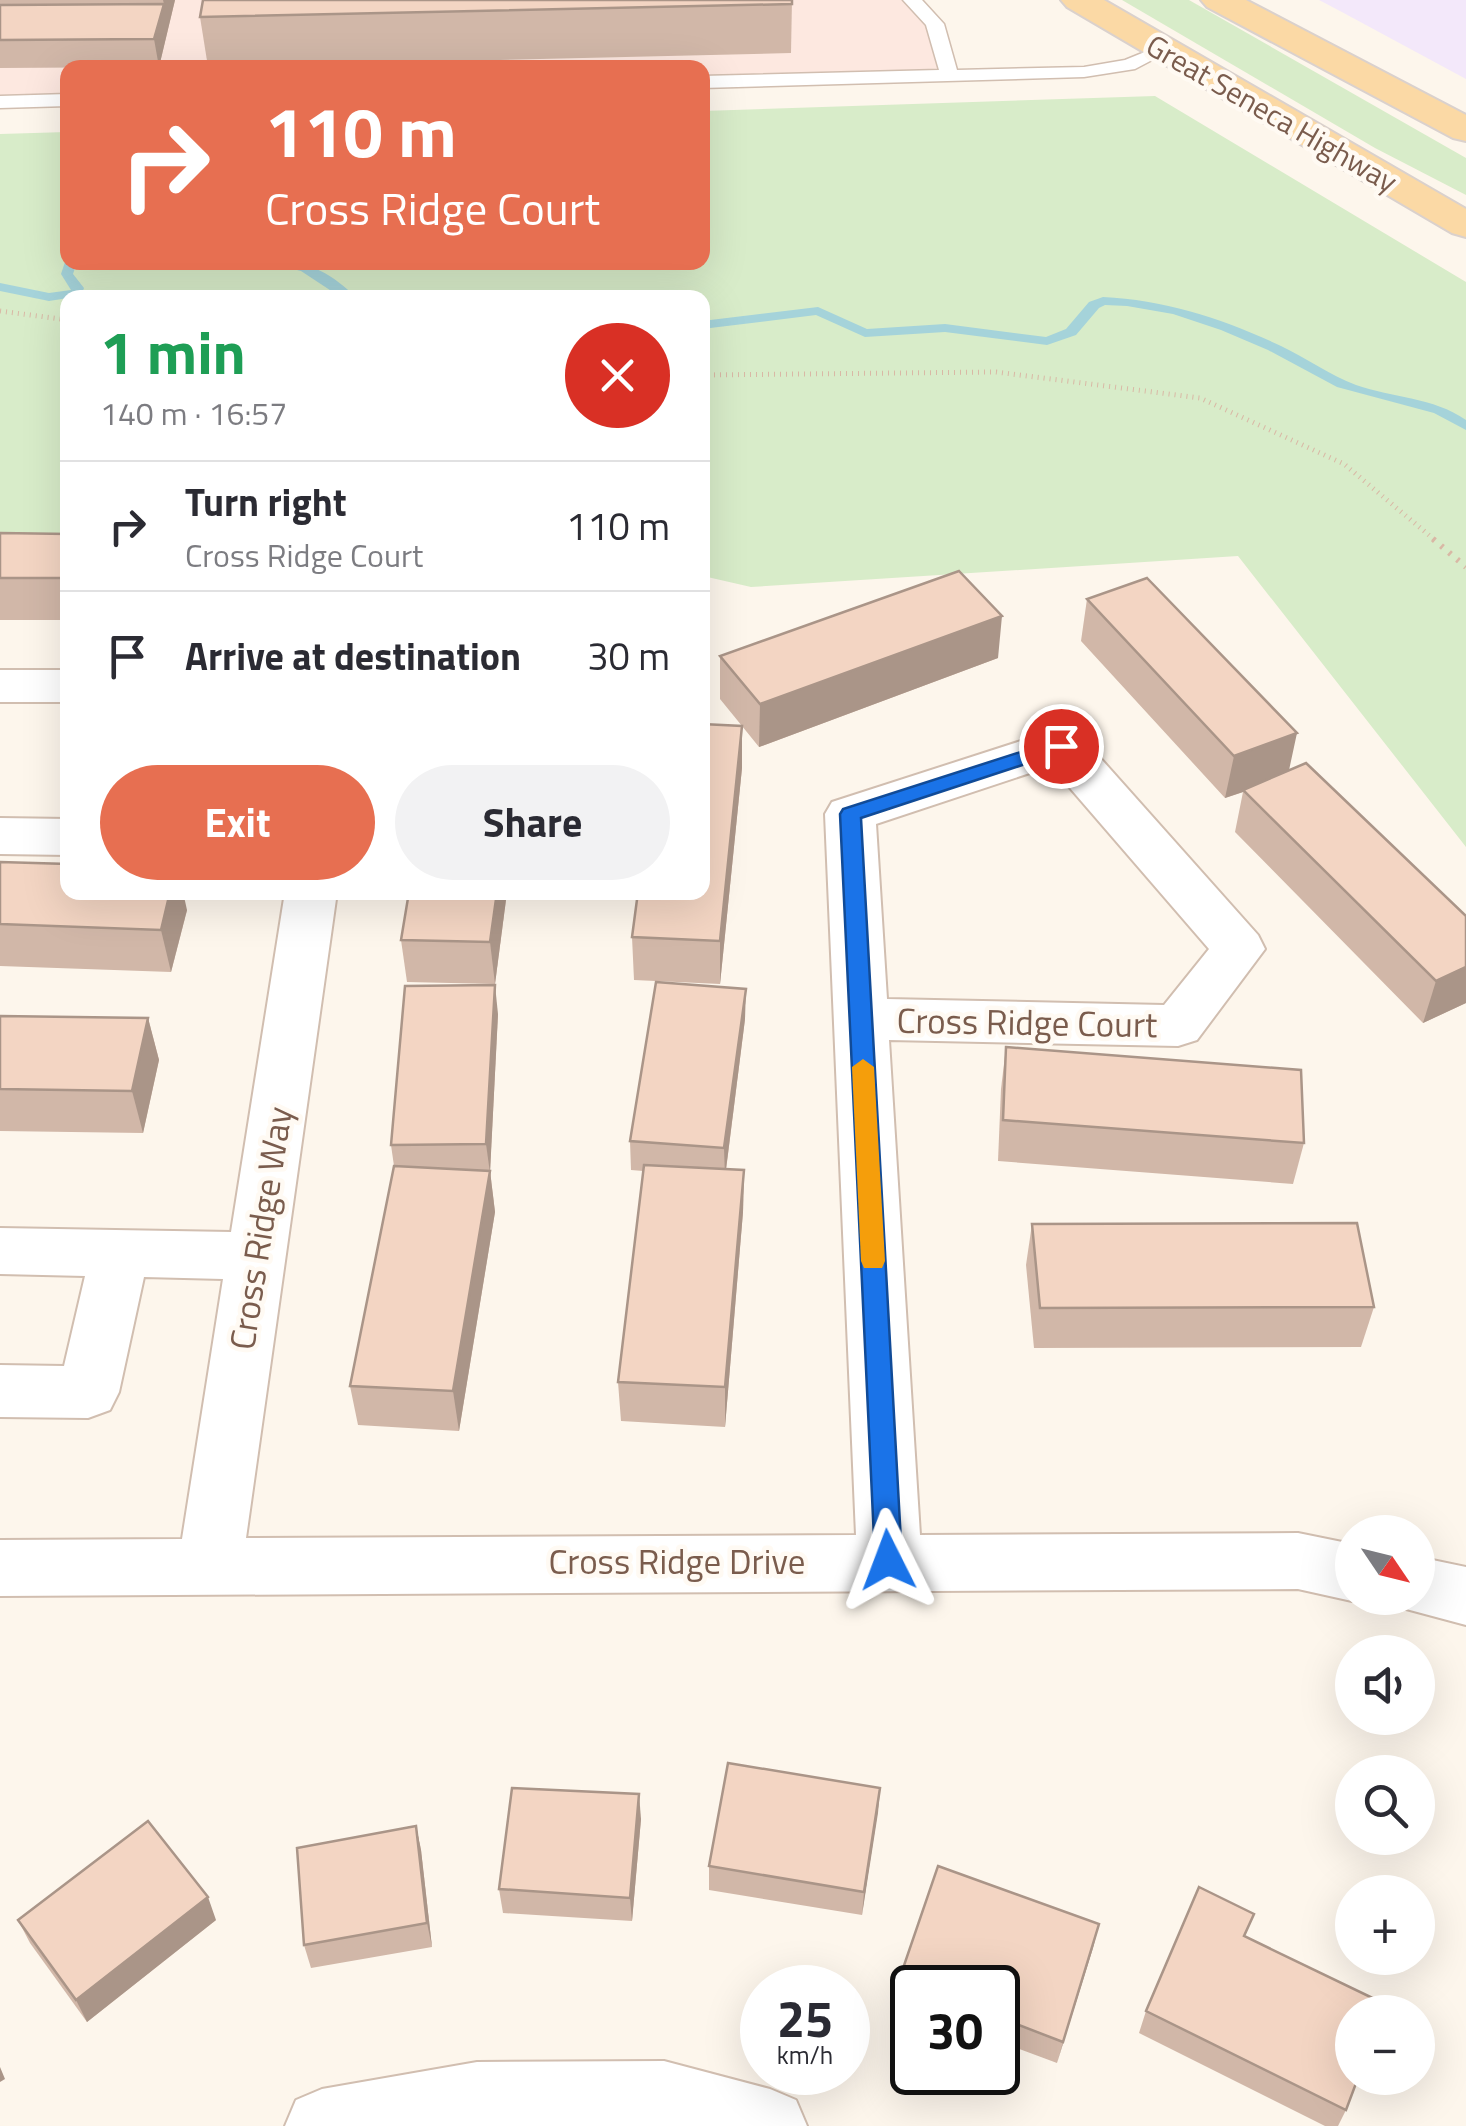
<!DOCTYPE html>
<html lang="en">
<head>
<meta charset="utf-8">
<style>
  :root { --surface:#fff; --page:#f2f2f3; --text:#2b2b33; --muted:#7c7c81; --line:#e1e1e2; --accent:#e76f51 }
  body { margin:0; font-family:"Titillium Web",sans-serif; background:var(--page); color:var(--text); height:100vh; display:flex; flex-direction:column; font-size:38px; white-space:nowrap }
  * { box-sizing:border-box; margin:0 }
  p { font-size:32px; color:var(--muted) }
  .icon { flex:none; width:55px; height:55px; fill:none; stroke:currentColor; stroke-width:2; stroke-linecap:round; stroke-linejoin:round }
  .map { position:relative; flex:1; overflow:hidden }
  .side { position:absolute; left:60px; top:290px; width:650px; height:610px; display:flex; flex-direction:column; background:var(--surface); border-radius:20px; box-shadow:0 10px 40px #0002 }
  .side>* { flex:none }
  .hud { position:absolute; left:60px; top:60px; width:650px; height:210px; border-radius:20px; box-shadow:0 10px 40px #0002; background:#e76f51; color:#fff; overflow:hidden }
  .needle { width:65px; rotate:125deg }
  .fabs { position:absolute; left:1335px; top:1515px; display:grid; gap:20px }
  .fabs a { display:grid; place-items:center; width:100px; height:100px; border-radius:50%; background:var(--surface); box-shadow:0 10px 40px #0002; font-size:50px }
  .speed { position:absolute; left:740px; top:1965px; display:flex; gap:20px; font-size:50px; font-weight:700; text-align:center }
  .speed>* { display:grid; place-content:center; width:130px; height:130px; border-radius:50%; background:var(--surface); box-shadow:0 10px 40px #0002; line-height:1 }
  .speed small { font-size:25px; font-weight:400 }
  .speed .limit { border:5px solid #111; border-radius:15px; background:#fff; color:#111 }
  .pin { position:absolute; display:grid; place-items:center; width:85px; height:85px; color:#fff; margin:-42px; border:5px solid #fff; border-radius:50%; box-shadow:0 2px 10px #0007 }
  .me { position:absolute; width:110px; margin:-55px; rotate:357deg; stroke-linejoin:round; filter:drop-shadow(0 0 8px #0008) }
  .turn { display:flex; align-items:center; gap:35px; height:210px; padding:0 40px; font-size:45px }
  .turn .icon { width:130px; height:130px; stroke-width:2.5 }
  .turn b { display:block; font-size:70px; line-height:85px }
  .round { display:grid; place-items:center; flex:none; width:105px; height:105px; border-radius:52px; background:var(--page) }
  .headline { display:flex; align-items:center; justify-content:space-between; height:170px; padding:0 40px }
  h1 { font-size:60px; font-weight:700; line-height:75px; color:#1e9e55 }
  .cta { display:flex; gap:20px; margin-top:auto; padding:20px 40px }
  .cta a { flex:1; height:115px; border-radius:60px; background:var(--accent); color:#fff; font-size:40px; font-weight:700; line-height:115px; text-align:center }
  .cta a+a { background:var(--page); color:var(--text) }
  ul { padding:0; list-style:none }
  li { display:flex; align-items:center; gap:30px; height:130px; padding:0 40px; border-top:2px solid var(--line) }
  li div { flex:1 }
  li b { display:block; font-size:38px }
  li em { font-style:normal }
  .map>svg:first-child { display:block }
</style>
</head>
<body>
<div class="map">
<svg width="1466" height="2126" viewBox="0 0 1466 2126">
  <rect width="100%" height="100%" fill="#fdf6ec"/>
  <!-- commercial -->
  <path fill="#fde8e0" d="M0 0H912L935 24 949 75 703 82 702 68H68L67 100 0 102Z"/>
  <!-- education -->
  <path fill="#f3e8fa" d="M1319 0H1466V79L1340 11Z"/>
  <!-- green -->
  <g fill="#d8ecc9">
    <path d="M1122 0H1189L1466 158V195L1375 148Z"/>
    <path d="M1155 96 1466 282V847L1238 556 751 587 703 576 702 298H68L67 551 0 556V134L67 132 68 262H702L703 111Z"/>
  </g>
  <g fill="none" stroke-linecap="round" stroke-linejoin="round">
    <!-- stream -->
    <g fill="#a5d3da" fill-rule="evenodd">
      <path d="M66 259 68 262H77L73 274 84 288 81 296 49 301 0 291V283L49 293 71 290 61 274Z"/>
      <path d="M264 262C308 262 324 267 357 298H342L301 271Z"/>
      <path d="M1103 297C1166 300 1224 319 1281 346 1306 358 1330 375 1356 385 1393 398 1433 397 1466 420V430L1434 413 1337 387 1268 350 1221 330 1173 314 1127 306 1105 305 1099 308 1076 335 1047 345 945 332 865 337 816 315 702 329V321L818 307 867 329 945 324 1046 337 1066 329 1089 302Z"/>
    </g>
    <defs>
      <g id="lane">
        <path d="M903 0H922L944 24 957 70 1084 67 1125 60 1162 45 1171 50 1135 69 1084 77 702 88V76L939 70 926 25Z"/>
        <path d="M68 94V106L0 108V96Z"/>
      </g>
      <g id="street">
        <rect x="0" y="670" width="68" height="32"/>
        <path d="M1061 728 1078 733 1258 935 1265 949 1197 1040 1178 1046 889 1040 920 1535 1298 1533 1352 1544V1598H1360L1352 1601 1298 1589 0 1596V1540L182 1539 223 1279 144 1277 119 1392 110 1410 88 1418 0 1417V1365L64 1366 85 1276 0 1274V1228L231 1232 285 892H337L246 1538 856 1535 825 814 832 802ZM1051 766 1209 949 1164 1005 887 999 876 824Z"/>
        <path d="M0 818 68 819V855L0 854Z"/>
        <path d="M1418 1557 1466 1567V1625L1395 1606 1391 1598H1418Z"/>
        <path d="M664 2061 770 2089 796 2100 807 2126H285L296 2100 322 2089 477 2062Z"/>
      </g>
      <g id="primary">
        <path d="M1061 0H1104L1466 209V237L1452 233 1067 7Z"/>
        <path d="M1201 0H1246L1466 115V141L1453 138 1207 7Z"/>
      </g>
    </defs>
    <!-- lane casing -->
    <use href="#lane" stroke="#d1beb0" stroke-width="3"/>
    <!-- street casing -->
    <use href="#street" stroke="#d1beb0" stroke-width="4"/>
    <!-- primary casing -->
    <use href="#primary" stroke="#dad1cd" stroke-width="4"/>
    <!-- path-far1 -->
    <g stroke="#d9b8a5" stroke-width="5" stroke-dasharray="1 5" stroke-linecap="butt">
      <path d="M0 311 68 320"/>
      <path d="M702 375 996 372 1200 398 1344 464 1436 541"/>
    </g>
    <!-- path -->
    <path stroke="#d9b8a5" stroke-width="6" stroke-dasharray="2.5 8" stroke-linecap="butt" d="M1433 539 1466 567"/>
    <!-- lane -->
    <use href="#lane" fill="#fff" fill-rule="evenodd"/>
    <!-- street -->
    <use href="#street" fill="#fff" fill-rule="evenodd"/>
    <!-- primary -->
    <use href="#primary" fill="#fbd9a5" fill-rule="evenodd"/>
  </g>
  <!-- wall -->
  <g fill="#d1b7a8">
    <path d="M0 0H175L159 67 0 68Z"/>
    <path d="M792 0 791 53 208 67 200 17Z"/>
    <path d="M0 533 68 534V620H0Z"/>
    <path d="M1087 599 1289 771 1466 916V1003L1423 1023 1235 832 1243 792 1225 798 1081 641Z"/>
    <path d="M720 656 998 658 759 747 742 726V768L720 984 634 980 632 937 742 726 720 699Z"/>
    <path d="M0 862 187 910 171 972 0 966Z"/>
    <path d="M507 892 495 984 407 982 401 940Z"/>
    <path d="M498 1014 490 1171 495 1212 459 1431 358 1425 350 1386 394 1166 391 1145Z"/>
    <path d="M0 1016 148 1018 159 1060 143 1133 0 1131Z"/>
    <path d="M745 1019 726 1170H744L743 1212 725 1427 621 1421 618 1382 643 1171 631 1170 630 1141Z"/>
    <path d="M1006 1047 1304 1143 1293 1184 998 1161 1001 1089Z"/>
    <path d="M1032 1224 1374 1307 1361 1347 1034 1348 1026 1265Z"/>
    <path d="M880 1788 862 1915 709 1890V1866Z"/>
    <path d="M641 1819 632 1921 503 1913 499 1889Z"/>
    <path d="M416 1826 421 1850 432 1947 311 1968 304 1945Z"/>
    <path d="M1254 1914 1245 1936 1346 2110 1338 2126H1325L1139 2033 1146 2011Z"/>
    <path d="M18 1920H216L87 2022 30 1943Z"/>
    <path d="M1099 1924 1057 2063 998 2041V1988H912V2009L896 2002 899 1980Z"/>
  </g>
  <!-- shaded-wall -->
  <g fill="#aa9588">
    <path d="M163 0H175L159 67 154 39 164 4Z"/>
    <path d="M1002 616 998 658 759 747 760 704Z"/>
    <path d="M742 726V768L720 984V941Z"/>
    <path d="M1297 733 1288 775 1243 790V792L1225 798 1234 756Z"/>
    <path d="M170 892H183L187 910 171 972 161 930Z"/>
    <path d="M497 892H507L495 984 490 942Z"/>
    <path d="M1466 967V1003L1423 1023 1436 981Z"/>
    <path d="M495 985 498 1014 490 1173 486 1144Z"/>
    <path d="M746 989 745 1019 725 1177 724 1148Z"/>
    <path d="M148 1018 159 1060 143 1133 132 1091Z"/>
    <path d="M744 1170 743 1212 725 1427V1387Z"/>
    <path d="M490 1171 495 1212 459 1431 453 1391Z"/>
    <path d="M880 1788 878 1813 862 1915 864 1892Z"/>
    <path d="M639 1794 641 1819 632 1921 630 1898Z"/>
    <path d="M416 1826 421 1850 432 1947 427 1923Z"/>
    <path d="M208 1897 216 1920 87 2022 76 2000Z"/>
    <path d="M1099 1924 1093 1948 1057 2063 1063 2042Z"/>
    <path d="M0 2067 5 2079 0 2082Z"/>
  </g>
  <!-- building -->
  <g fill="#f3d5c3" stroke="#aa9588" stroke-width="2.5">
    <path d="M203 0H792V4L200 17Z"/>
    <path d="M164 4 154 39 0 40V5Z"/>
    <path d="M0 533 68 534V578H0Z"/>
    <path d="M959 571 1002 616 760 704 720 656Z"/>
    <path d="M1147 578 1297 733 1234 756 1087 599Z"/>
    <path d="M702 724 742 726 720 941 632 937 638 892H702Z"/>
    <path d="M1306 763 1466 916V967L1436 981 1243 790Z"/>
    <path d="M0 862 68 864V892H170L161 930 0 924Z"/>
    <path d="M409 892H497L490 942 401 940Z"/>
    <path d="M656 982 746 989 724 1148 630 1141Z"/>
    <path d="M495 985 486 1144 391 1145 405 986Z"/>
    <path d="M0 1016 148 1018 132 1091 0 1089Z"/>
    <path d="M1006 1047 1301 1070 1304 1143 1003 1120Z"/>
    <path d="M644 1165 744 1170 725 1387 618 1382Z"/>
    <path d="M394 1166 490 1171 453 1391 350 1386Z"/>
    <path d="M1357 1223 1374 1307 1040 1308 1032 1224Z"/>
    <path d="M728 1763 880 1788 864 1892 709 1866Z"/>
    <path d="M512 1788 639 1794 630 1898 499 1889Z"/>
    <path d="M148 1821 208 1897 76 2000 18 1920Z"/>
    <path d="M416 1826 427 1923 304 1945 297 1848Z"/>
    <path d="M938 1866 1099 1924 1063 2042 998 2017V1988H919L899 1980Z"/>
    <path d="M1199 1887 1254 1914 1244 1936 1385 2004 1382 2012H1352V2078H1358L1346 2110 1146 2011Z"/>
  </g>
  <!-- route -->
  <path fill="#1a73e8" stroke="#114b97" stroke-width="2.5" d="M1061 739 1071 746 1068 750 861 818 902 1560 898 1569 888 1572 879 1569 875 1560 840 814 843 809Z"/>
  <!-- slow -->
  <path fill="#f59e0b" d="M863 1059 874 1067 885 1261 882 1268H864L861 1261 852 1067Z"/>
  <g text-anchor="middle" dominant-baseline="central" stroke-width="9" stroke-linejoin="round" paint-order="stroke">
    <!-- far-street labels -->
    <g font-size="30" fill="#7a5c4d" stroke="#fffaf3">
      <text transform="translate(1272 113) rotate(30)">Great Seneca Highway</text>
    </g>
    <!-- street labels -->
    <g font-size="35" fill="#7a5c4d" stroke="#fffaf3">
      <text transform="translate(1027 1022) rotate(1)">Cross Ridge Court</text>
      <text transform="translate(260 1228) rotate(-81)">Cross Ridge Way</text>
      <text x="677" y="1561">Cross Ridge Drive</text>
    </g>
  </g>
</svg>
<div class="fabs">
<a><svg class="needle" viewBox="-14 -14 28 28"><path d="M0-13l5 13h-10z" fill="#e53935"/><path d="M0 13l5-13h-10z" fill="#7c7c81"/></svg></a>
<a><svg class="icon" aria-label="sound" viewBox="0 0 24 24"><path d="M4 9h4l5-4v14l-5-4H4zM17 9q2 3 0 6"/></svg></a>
<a><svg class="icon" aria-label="search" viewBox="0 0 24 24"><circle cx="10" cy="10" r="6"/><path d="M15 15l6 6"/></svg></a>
<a>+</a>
<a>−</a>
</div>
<div class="speed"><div>25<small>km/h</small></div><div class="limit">30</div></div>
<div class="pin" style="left:1061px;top:746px;background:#d93025"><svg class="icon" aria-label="arrive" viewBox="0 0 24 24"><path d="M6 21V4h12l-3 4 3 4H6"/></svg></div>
<svg class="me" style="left:888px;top:1560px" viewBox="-20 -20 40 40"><path d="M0-17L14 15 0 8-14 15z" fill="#1a73e8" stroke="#fff" stroke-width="4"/></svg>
<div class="hud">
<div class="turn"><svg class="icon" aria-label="right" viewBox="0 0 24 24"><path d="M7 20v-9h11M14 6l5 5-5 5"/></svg><div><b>110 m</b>Cross Ridge Court</div></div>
</div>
<section class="side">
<div class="headline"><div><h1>1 min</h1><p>140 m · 16:57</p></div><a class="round" style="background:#d93025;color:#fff"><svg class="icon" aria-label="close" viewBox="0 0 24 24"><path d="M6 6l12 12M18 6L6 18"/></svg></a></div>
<ul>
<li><svg class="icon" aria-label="right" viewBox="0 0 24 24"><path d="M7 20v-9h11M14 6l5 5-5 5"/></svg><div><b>Turn right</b><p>Cross Ridge Court</p></div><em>110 m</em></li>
<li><svg class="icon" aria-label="arrive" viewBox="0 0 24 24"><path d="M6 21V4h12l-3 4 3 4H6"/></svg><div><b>Arrive at destination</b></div><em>30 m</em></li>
</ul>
<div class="cta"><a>Exit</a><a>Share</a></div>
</section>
</div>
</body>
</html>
